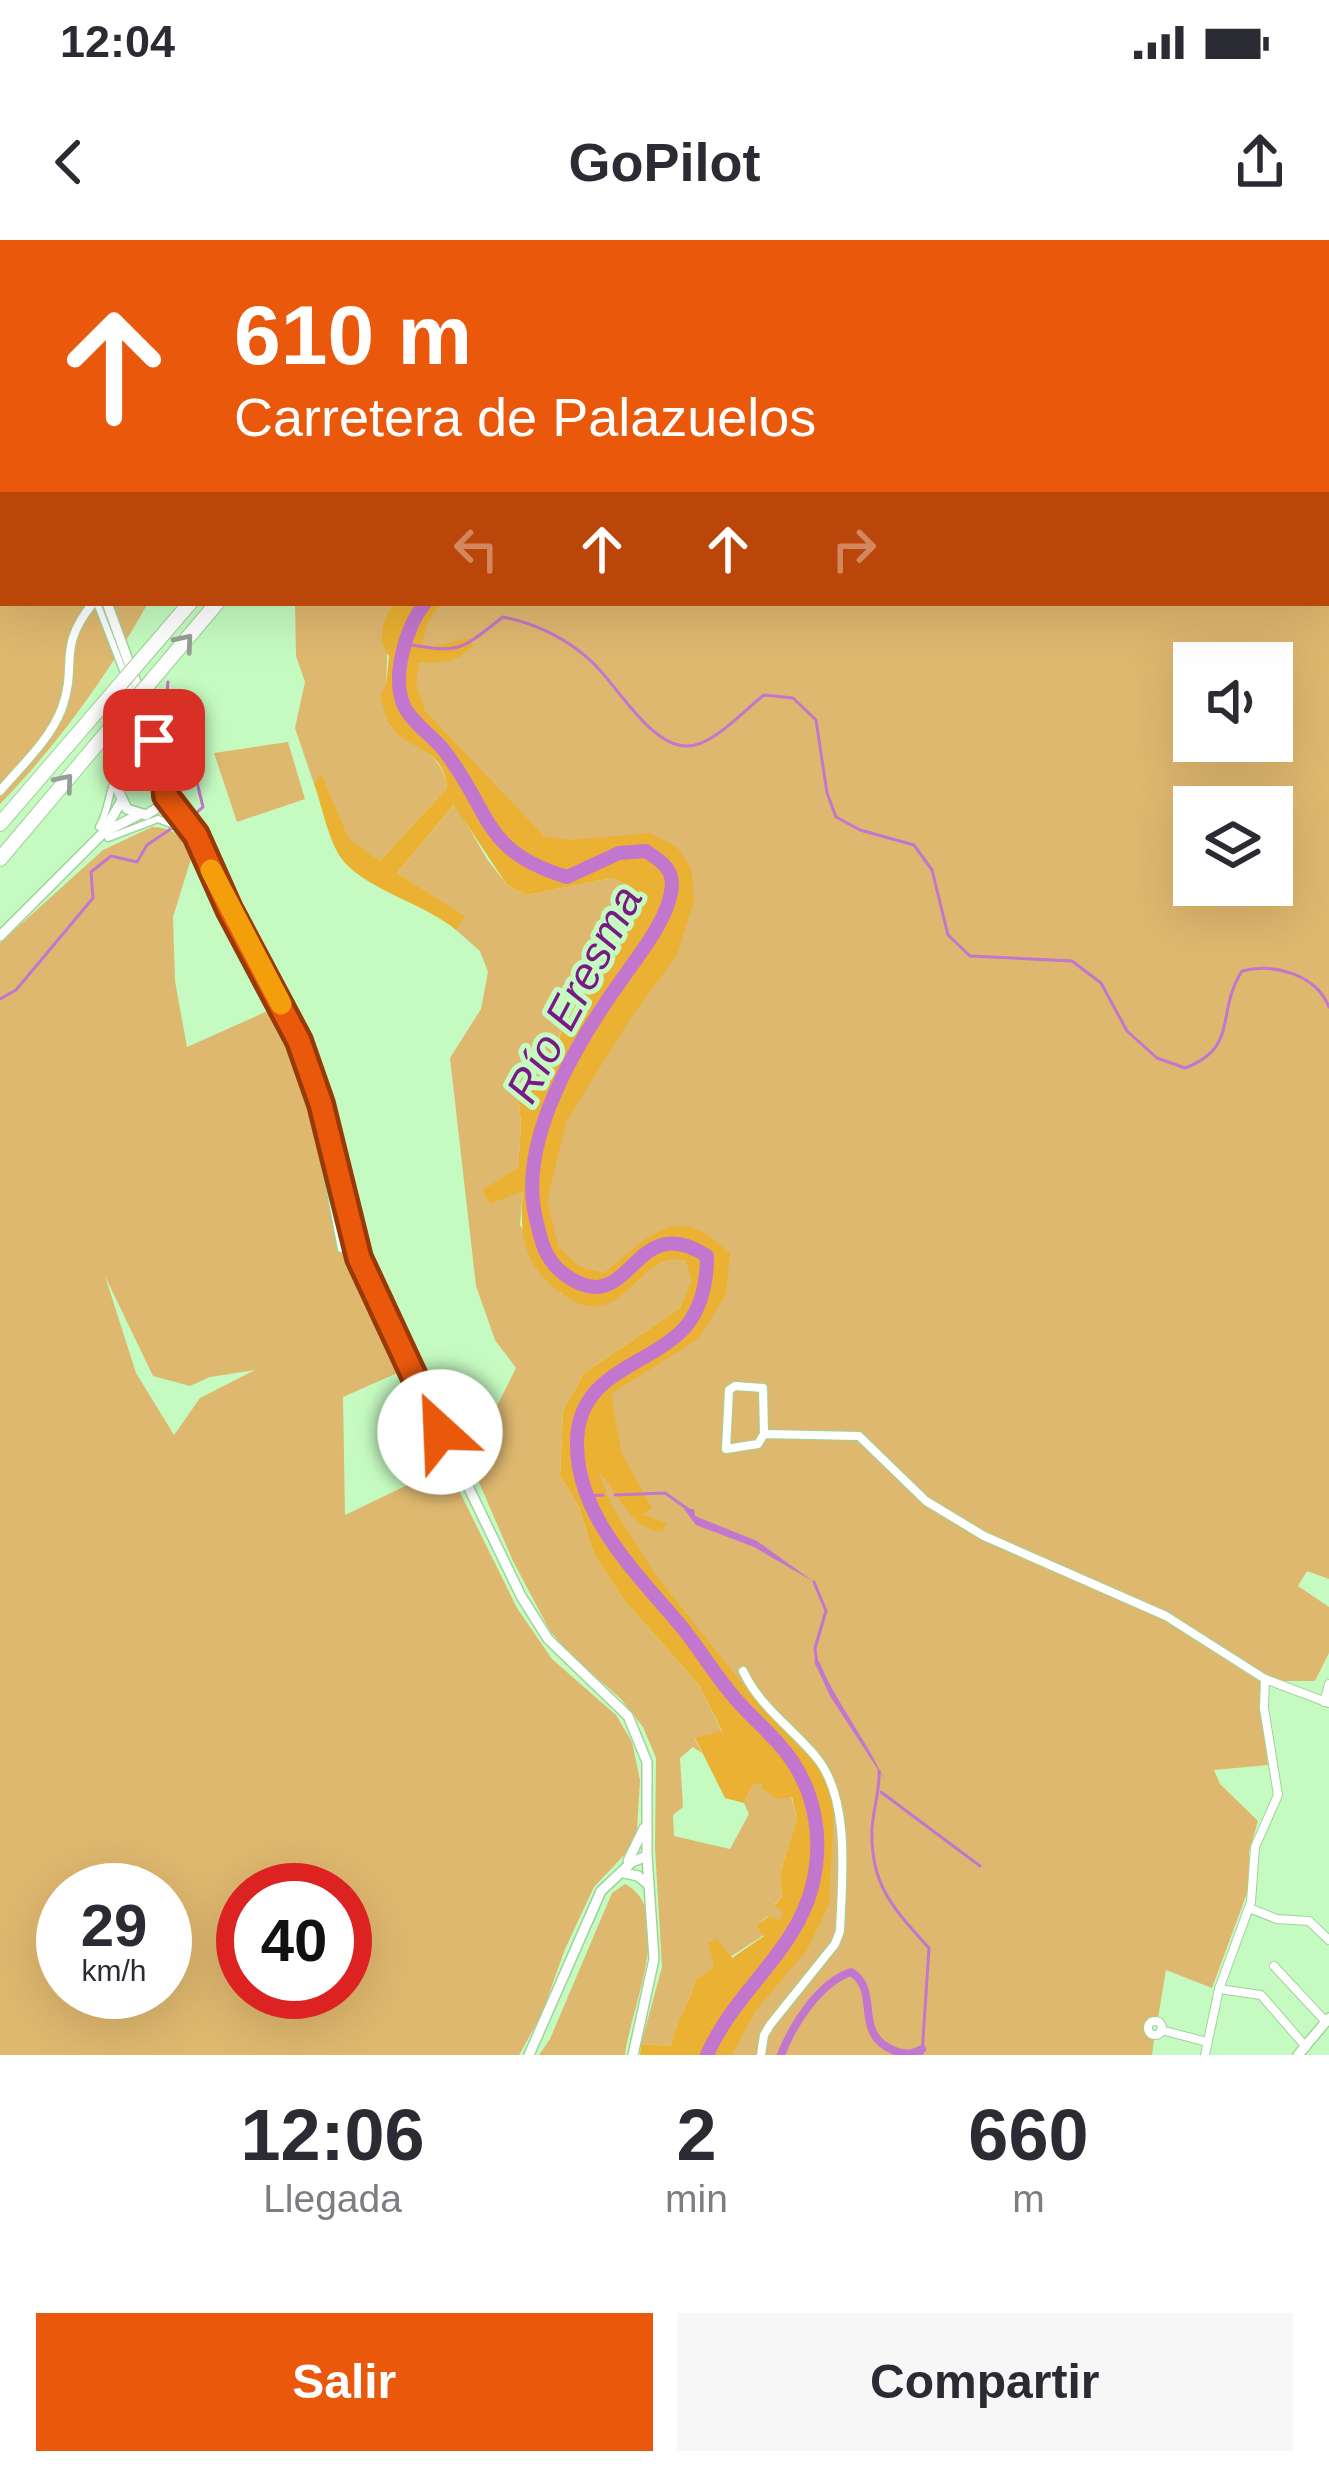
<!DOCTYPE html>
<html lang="es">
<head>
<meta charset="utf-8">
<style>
  :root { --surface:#fff; --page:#f7f7f7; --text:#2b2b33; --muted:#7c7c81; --accent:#ea580c }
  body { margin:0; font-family:Arial,sans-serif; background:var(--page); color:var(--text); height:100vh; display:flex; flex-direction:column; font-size:45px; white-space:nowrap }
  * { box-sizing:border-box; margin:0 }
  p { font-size:39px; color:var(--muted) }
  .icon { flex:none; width:66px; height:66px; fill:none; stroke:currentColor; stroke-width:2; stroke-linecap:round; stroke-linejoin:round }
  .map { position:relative; height:1815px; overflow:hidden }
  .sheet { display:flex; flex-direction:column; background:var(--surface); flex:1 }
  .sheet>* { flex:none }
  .hud { position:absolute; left:0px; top:0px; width:1329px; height:366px; box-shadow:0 12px 48px #0002; background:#ea580c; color:#fff; overflow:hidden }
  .controls { position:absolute; left:1173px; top:402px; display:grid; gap:24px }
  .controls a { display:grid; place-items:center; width:120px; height:120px; border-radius:0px; background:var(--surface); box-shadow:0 12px 48px #0002; font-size:60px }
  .speed { position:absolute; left:36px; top:1623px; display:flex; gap:24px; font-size:60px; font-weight:700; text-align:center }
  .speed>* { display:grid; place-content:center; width:156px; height:156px; border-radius:50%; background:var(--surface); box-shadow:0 12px 48px #0002; line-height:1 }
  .speed small { font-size:30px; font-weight:400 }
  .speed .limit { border:18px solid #d22; background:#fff; color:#111 }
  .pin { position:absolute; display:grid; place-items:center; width:102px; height:102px; color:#fff; margin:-51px; border-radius:24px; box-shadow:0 6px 18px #0006 }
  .me { position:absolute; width:132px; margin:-66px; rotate:335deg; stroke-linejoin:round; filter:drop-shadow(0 0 9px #0008) }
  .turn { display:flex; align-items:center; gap:42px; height:252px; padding:0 36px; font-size:54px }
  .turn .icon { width:156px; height:156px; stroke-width:2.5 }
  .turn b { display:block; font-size:84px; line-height:102px }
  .lanes { display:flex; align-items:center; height:114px; padding:0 36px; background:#0003; justify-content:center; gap:60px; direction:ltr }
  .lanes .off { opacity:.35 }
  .eta { display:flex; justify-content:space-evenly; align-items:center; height:204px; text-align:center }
  .eta b { font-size:72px; font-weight:700; line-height:84px }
  .action { display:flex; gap:24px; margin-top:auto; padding:24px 36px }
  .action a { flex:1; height:138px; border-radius:0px; background:var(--accent); color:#fff; font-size:48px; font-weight:700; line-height:138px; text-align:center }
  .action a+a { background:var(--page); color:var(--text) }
  .status { display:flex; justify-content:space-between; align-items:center; height:84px; padding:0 60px; background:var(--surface); direction:ltr }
  .status svg { height:33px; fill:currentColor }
  header { display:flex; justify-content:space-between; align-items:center; height:156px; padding:0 36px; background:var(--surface); font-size:54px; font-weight:700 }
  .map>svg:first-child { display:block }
</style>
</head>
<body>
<div class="status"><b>12:04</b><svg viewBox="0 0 49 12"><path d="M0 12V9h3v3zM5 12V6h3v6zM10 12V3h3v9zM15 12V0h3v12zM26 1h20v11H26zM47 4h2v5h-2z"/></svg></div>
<header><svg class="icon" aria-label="back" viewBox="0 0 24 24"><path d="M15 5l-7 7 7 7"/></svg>GoPilot<svg class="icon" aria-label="share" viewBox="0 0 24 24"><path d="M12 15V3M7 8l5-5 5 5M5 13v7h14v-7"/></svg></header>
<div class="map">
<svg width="1329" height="1815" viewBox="0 0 1329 1815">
  <rect width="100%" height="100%" fill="#c5fbc1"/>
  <!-- green -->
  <g fill="#dfb86f" fill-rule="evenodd">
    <path d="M0 0 333 3H3V363H148C106 438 59 503 0 564Z"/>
    <path d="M347 0H1329V1339L1307 1331 1298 1346 1329 1367V1413L1315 1441H1277L1260 1448 1268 1525 1214 1530 1220 1544 1258 1581 1249 1612 1250 1645 1212 1748 1166 1730 1158 1778H1148L1144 1793 1154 1800 1152 1815H707L788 1704 816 1577 620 1313 578 1181 699 1058 686 1002 627 1032 567 1037 530 947 666 625 567 637 405 468 425 363H1326V3ZM1194 423H1272V501H1194ZM1194 567H1272V645H1194Z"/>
    <path d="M295 363H394L389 371 386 446 391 487C416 504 443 515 447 548L380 621 349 600 321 535 314 544 295 488 305 442 296 416Z"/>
    <path d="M288 502 305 559 237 582 214 513Z"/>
    <path d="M455 564 487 619 507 645 527 655 612 638 629 644C642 704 593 722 570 767 549 808 568 827 518 851L521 886 518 928 523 950 520 985 561 1054 673 1017 685 1021 693 1040 680 1068 584 1133 563 1171 560 1236 578 1265 594 1314 624 1360 699 1445 722 1492 695 1499 702 1513 693 1507 680 1518 683 1567 673 1575 674 1596 730 1609 749 1574 744 1563 753 1545 765 1542 791 1556 797 1578 780 1634 782 1656 775 1664 784 1672 780 1681 768 1676 756 1686 764 1695 695 1740C690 1764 675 1783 671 1806L641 1804 662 1727 655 1608 656 1518 643 1487 621 1459 570 1414 550 1391 513 1321 478 1240 489 1182 516 1128 495 1100 476 1046 450 818 481 769 488 732 480 711 456 690 464 676 397 633Z"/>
    <path d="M152 587C174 587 186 599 191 619L173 677 175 741 187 807 272 769 304 837 330 955 354 1031 404 1130 343 1157 345 1275 447 1226 517 1368 552 1419 616 1475 632 1502 640 1540 637 1590 628 1611 594 1647 565 1709 541 1776 519 1815H0V703L103 610ZM105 1036 153 1136 190 1146 210 1137 255 1130 200 1158 174 1195 136 1133ZM63 1650H165V1752H63ZM243 1650H345V1752H243Z"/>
    <path d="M625 1644C677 1670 629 1774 625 1815H539L550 1799 612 1653Z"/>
  </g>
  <!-- forest -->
  <path fill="#eab132" d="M394 363H441L427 383 421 409 469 398 473 405C459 422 440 424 419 422L416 444 425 471 544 596 570 600 649 593 677 607 691 628 694 660 677 715 630 779 566 882 547 962 559 1008 580 1027 604 1033C650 996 677 959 730 1014L726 1054 699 1098 611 1154 621 1212 652 1268 643 1275 667 1283 662 1292C629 1288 618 1252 599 1232L610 1263 655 1334 759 1465 823 1532 834 1566 829 1664 807 1710 756 1770 732 1815H640L641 1804 671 1806C675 1782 690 1764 695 1740L714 1727 708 1703 717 1699 732 1718 764 1696 756 1686 769 1676 780 1680 783 1672 775 1665 782 1656 780 1634 797 1578 792 1557 778 1559 762 1549 763 1543 753 1545 744 1563 725 1558 695 1498 722 1491 699 1445 624 1360 594 1314 578 1265 560 1236 563 1171 584 1133 680 1068 692 1040 685 1021C637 1004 622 1111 550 1044 521 1017 520 989 523 951L490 964 482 950 518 928 521 886 518 851C570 826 549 809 570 767 592 722 642 704 629 645L612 638 527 655 507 645 454 565 397 633 465 676 456 690C425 663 359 648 339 615 327 595 322 566 314 544L321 534 349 599 380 621 447 548C442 503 408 513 390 485 385 477 383 465 380 456L386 445 389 416C376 400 383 379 394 363Z"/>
  <!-- water -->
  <g fill="#c376cd">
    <path d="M684 1269H694L695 1276 757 1301 814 1342 754 1307 696 1285Z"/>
    <path d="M814 1421H819C836 1463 865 1497 884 1539L830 1456Z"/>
  </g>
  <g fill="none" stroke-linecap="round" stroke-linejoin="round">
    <!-- stream -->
    <g stroke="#c376cd" stroke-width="3">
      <path d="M193 3V0"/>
      <path d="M407 404C461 414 460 410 503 377 535 383 568 399 592 422 617 445 651 507 687 506 713 506 744 470 764 455L793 458 816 480 827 553 836 577 860 590 914 605 932 630 948 695 970 716 1072 721 1101 743 1127 791 1157 818 1185 828C1240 807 1215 773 1242 731 1273 723 1316 734 1329 767"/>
      <path d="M168 442 167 452 188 505 203 567 194 575"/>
      <path d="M0 759 16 750 93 658 91 632 111 616 137 622 147 605 172 588"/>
      <path d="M615 1255 665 1253 689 1270"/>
      <path d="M586 1256 603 1255"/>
      <path d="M814 1342 826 1371 815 1408 817 1425"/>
      <path d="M879 1531C880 1550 873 1570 872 1589 870 1645 893 1668 929 1708L922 1815"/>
      <path d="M881 1552 980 1626"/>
    </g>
    <!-- canal -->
    <path stroke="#c376cd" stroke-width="8" d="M781 1815C793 1784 819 1743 851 1732 882 1751 851 1794 895 1811 907 1815 912 1814 922 1809"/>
    <!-- river -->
    <g stroke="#c376cd" stroke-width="14">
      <path d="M347 0 348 3"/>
      <path d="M425 363C406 387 390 439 405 468 413 483 432 496 443 509 492 571 480 611 567 637L619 613 646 611C659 620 672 627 672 645 670 676 642 711 625 735 580 797 516 900 536 979 541 1001 545 1020 564 1034 632 1085 631 966 707 1016 707 1039 702 1066 687 1085 652 1127 575 1130 577 1206 578 1280 641 1337 685 1391 702 1413 716 1436 734 1457 747 1473 764 1487 778 1503 814 1542 825 1596 812 1647 795 1713 734 1752 707 1815"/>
    </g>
    <defs>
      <g id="pedestrian">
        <path d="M0 136 3 139"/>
        <path d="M97 363 148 495C143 517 126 519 116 537 108 552 109 571 99 587"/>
        <path d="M108 598 158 579 179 587 188 595 204 638 268 756 304 837 320 897 341 1009"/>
      </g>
      <g id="minor">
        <path d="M452 3 454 0"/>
        <path d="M572 3 575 0"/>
        <path d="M637 3 639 0"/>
        <path d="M0 551C21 526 50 500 62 468 78 423 56 409 93 363"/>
        <path d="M764 1194 758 1204 726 1209 729 1150 735 1146 763 1148 764 1194 859 1196 926 1261 984 1296 1166 1376 1265 1439 1329 1463"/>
        <path d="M743 1431C760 1467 791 1487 816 1517 851 1559 842 1638 840 1691L835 1704 770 1785 764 1795 761 1815"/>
        <path d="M1324 1462 1329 1444"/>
        <path d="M1249 1668 1277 1679 1309 1681 1329 1700"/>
        <path d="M1274 1726 1326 1782"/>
        <path d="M1219 1749 1261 1755 1306 1807"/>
        <circle cx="1155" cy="1788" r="7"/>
        <path d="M1161 1790 1207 1802"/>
        <path d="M1205 1815 1219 1749 1251 1662 1255 1607 1278 1555 1264 1468 1265 1439"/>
      </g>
      <g id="tertiary">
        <path d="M0 126 3 129"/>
        <path d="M107 363 152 486 156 530"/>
        <path d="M138 527 156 530 167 548 162 565 146 575 127 569 118 550C123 529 143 525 153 503"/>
        <path d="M166 556 196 595 229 669 299 801 319 855 351 992 367 1037 521 1356 548 1399 628 1476 647 1522V1616L654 1719 633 1815"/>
        <path d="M103 593 138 575"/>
        <path d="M0 696 103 593 121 562"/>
        <path d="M628 1621 644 1588"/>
        <path d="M624 1633 638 1636 649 1645"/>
        <path d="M529 1815 601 1651 632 1622 647 1616"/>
        <path d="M1298 1815 1329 1778"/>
      </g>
      <g id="motorway">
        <path d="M495 3 497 0"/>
        <path d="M524 3 527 0"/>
        <path d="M141 420 190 363"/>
        <path d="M152 440 217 363"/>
        <path d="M0 584 117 448"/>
        <path d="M0 619 130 465"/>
      </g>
    </defs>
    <!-- pedestrian casing -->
    <use href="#pedestrian" stroke="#9fd39a" stroke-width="9"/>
    <!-- minor casing -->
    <use href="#minor" stroke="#9fd39a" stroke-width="10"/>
    <!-- tertiary casing -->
    <use href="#tertiary" stroke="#9fd39a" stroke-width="12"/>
    <!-- motorway casing -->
    <use href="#motorway" stroke="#9fd39a" stroke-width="16"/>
    <!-- pedestrian -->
    <use href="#pedestrian" stroke="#fff" stroke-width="6"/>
    <!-- minor -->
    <use href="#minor" stroke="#fff" stroke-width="8"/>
    <!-- tertiary -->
    <use href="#tertiary" stroke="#fff" stroke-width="9"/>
    <!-- motorway -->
    <use href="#motorway" stroke="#fff" stroke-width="14"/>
    <defs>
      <g id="motorway-bridge">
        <path d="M117 448 141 420"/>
        <path d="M130 465 152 440"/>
      </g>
    </defs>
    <!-- motorway-bridge casing -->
    <use href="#motorway-bridge" stroke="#9fd39a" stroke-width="16" stroke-linecap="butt"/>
    <!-- motorway-bridge -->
    <use href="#motorway-bridge" stroke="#fff" stroke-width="14"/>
  </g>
  <!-- one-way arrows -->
  <defs><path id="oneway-chevron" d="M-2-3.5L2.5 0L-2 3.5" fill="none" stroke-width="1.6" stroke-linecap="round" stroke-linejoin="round" transform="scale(3)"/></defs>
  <g stroke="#969f96">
    <use href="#oneway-chevron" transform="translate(185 402) rotate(-50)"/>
    <use href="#oneway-chevron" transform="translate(65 542) rotate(-50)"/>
  </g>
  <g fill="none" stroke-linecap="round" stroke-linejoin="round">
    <defs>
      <path id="route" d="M154 500 156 530 165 541 166 556 196 595 229 669 299 801 321 864 359 1018 440 1192"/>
    </defs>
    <!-- route casing -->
    <use href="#route" stroke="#983908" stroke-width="30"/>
    <!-- route -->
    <use href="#route" stroke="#ea580c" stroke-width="21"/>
    <!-- slow -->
    <path stroke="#f59e0b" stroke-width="21" d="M211 630 281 764"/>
  </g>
  <g text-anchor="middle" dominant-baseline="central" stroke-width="10" stroke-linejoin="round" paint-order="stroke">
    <!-- water labels -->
    <g font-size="45" font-style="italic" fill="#791986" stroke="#c5fbc1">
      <text transform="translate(574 754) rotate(-62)">Río Eresma</text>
    </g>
  </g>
</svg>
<div class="controls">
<a><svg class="icon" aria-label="sound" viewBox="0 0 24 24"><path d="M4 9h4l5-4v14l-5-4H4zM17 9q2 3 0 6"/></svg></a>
<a><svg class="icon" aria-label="layers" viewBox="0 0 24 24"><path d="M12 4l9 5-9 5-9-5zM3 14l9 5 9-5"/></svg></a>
</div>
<div class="speed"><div>29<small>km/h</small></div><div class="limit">40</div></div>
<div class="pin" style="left:154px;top:500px;background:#d93025"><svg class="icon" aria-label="arrive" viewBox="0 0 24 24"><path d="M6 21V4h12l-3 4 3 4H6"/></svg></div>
<svg class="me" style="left:440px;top:1192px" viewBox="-20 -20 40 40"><circle r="19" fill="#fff"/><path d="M0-13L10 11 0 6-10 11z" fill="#ea580c"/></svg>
<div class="hud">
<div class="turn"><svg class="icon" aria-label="ahead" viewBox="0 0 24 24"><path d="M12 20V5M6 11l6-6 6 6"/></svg><div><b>610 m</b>Carretera de Palazuelos</div></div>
<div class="lanes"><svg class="icon off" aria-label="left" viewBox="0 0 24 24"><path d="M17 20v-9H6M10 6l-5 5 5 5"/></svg><svg class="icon" aria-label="ahead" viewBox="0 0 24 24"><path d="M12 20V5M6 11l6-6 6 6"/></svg><svg class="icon" aria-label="ahead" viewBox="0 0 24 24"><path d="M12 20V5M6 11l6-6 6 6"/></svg><svg class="icon off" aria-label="right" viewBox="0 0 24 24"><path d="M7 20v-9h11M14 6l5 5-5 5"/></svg></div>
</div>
</div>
<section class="sheet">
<div class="eta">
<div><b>12:06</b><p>Llegada</p></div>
<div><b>2</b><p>min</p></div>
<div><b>660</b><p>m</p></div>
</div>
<div class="action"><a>Salir</a><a>Compartir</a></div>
</section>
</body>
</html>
